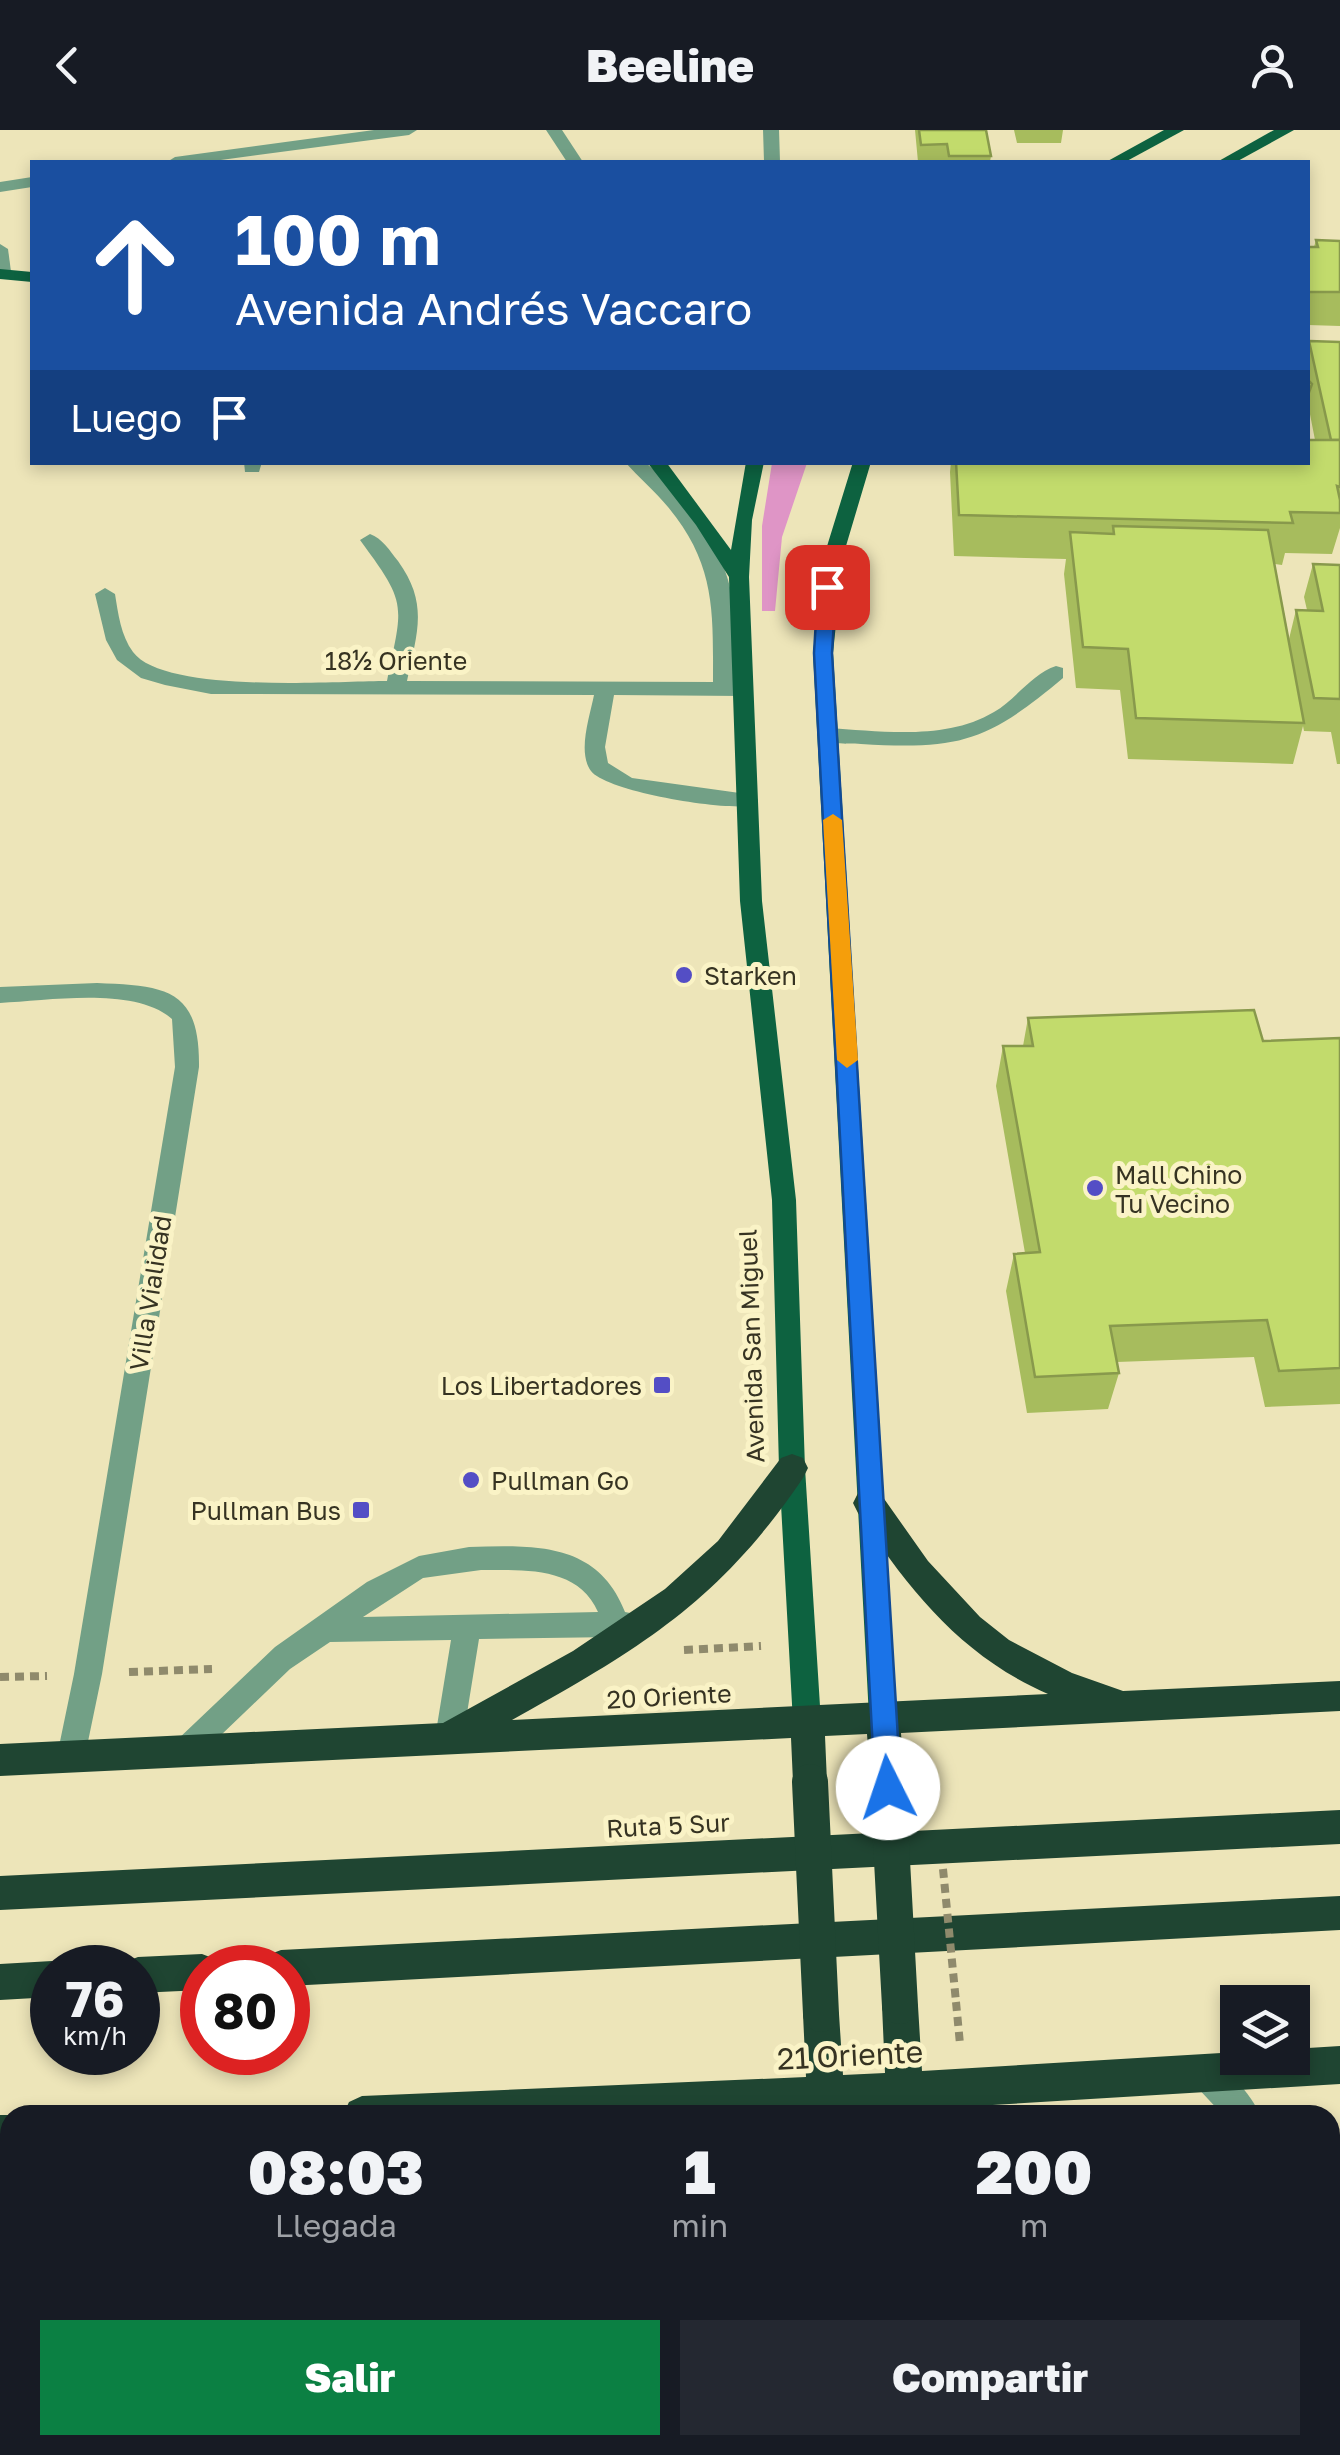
<!DOCTYPE html>
<html lang="es">
<head>
<meta charset="utf-8">
<style>
  :root { --surface:#171b24; --page:#242831; --text:#f1f3f6; --muted:#9ea1a6; --accent:#0b8043 }
  body { margin:0; font-family:"Golos Text",sans-serif; background:var(--page); color:var(--text); height:100vh; display:flex; flex-direction:column; font-size:38px; white-space:nowrap }
  * { box-sizing:border-box; margin:0 }
  p { font-size:32px; color:var(--muted) }
  .icon { flex:none; width:55px; height:55px; fill:none; stroke:currentColor; stroke-width:2; stroke-linecap:round; stroke-linejoin:round }
  .map { position:relative; flex:1; overflow:hidden }
  .sheet { position:absolute; left:0px; top:1975px; width:1340px; height:350px; display:flex; flex-direction:column; background:var(--surface); border-radius:30px 30px 0 0; box-shadow:0 5px 15px #0003 }
  .sheet>* { flex:none }
  .banner { position:absolute; left:30px; top:30px; width:1280px; height:305px; border-radius:0px; box-shadow:0 5px 15px #0003; background:#1a4fa0; color:#fff; overflow:hidden }
  .fabs { position:absolute; left:1220px; top:1855px; display:grid; gap:20px }
  .fabs a { display:grid; place-items:center; width:90px; height:90px; border-radius:0px; background:var(--surface); box-shadow:0 5px 15px #0003; font-size:50px }
  .speed { position:absolute; left:30px; top:1815px; display:flex; gap:20px; font-size:50px; font-weight:700; text-align:center }
  .speed>* { display:grid; place-content:center; width:130px; height:130px; border-radius:50%; background:var(--surface); box-shadow:0 5px 15px #0003; line-height:1 }
  .speed small { font-size:25px; font-weight:400 }
  .speed .limit { border:15px solid #d22; background:#fff; color:#111 }
  .pin { position:absolute; display:grid; place-items:center; width:85px; height:85px; color:#fff; margin:-42px; border-radius:20px; box-shadow:0 5px 15px #0006 }
  .me { position:absolute; width:110px; margin:-55px; rotate:356deg; stroke-linejoin:round; filter:drop-shadow(0 0 8px #0008) }
  .turn { display:flex; align-items:center; gap:35px; height:210px; padding:0 40px; font-size:45px }
  .turn .icon { width:130px; height:130px; stroke-width:2.5 }
  .turn b { display:block; font-size:70px; line-height:85px }
  .then { display:flex; align-items:center; height:95px; padding:0 40px; background:#0003; gap:20px; font-size:38px }
  .eta { display:flex; justify-content:space-evenly; align-items:center; height:170px; text-align:center }
  .eta b { font-size:60px; font-weight:800; line-height:70px }
  .button { display:flex; gap:20px; margin-top:auto; padding:20px 40px }
  .button a { flex:1; height:115px; border-radius:0px; background:var(--accent); color:#fff; font-size:40px; font-weight:800; line-height:115px; text-align:center }
  .button a+a { background:var(--page); color:var(--text) }
  header { display:flex; justify-content:space-between; align-items:center; height:130px; padding:0 40px; background:var(--surface); font-size:45px; font-weight:800 }
  .map>svg:first-child { display:block }
</style>
</head>
<body>
<header><svg class="icon" aria-label="back" viewBox="0 0 24 24"><path d="M15 5l-7 7 7 7"/></svg>Beeline<svg class="icon" aria-label="person" viewBox="0 0 24 24"><circle cx="12" cy="8" r="4"/><path d="M4 21q1-7 8-7t8 7"/></svg></header>
<div class="map">
<svg width="1340" height="2325" viewBox="0 0 1340 2325">
  <rect width="100%" height="100%" fill="#ede5b9"/>
  <!-- green -->
  <path fill="#df95c6" d="M772 333H807L782 407 775 481H762V396Z"/>
  <g fill="none" stroke-linecap="round" stroke-linejoin="round">
    <!-- path -->
    <g stroke="#8f8a6c" stroke-width="8" stroke-dasharray="9 6" stroke-linecap="butt">
      <path d="M684 1520 761 1516"/>
      <path d="M129 1542 212 1539"/>
      <path d="M0 1547 47 1546"/>
      <path d="M956 1872 960 1914"/>
      <path d="M0 2059H10"/>
      <path d="M1021 2315 1022 2325"/>
    </g>
    <!-- minor -->
    <g fill="#72a086" fill-rule="evenodd">
      <path d="M374 0H417L409 5 206 32H167L175 27Z"/>
      <path d="M546 0H562L583 32H567Z"/>
      <path d="M763 0H779L780 32H764Z"/>
      <path d="M32 47V57L0 62V52Z"/>
      <path d="M0 114 8 119 12 149H0Z"/>
      <path d="M244 332H262L259 342H245Z"/>
      <path d="M625 332H645C685 367 723 414 732 467 736 495 733 524 733 552L750 554 753 559 743 566 614 565 605 617 608 633 632 648 754 665 758 670 754 675C729 682 607 662 591 641 577 622 590 586 594 565L211 564 165 555 141 548 117 530 106 510 95 464 105 458 115 464C118 483 121 506 133 522 164 564 334 551 387 551 403 473 408 475 360 410L370 404C382 408 390 421 398 431 429 474 417 503 407 551L713 552C713 482 716 435 668 377 655 361 639 348 625 332Z"/>
      <path d="M1056 536 1063 538V548C988 611 960 620 861 614 846 613 827 616 817 605L827 598C882 601 945 611 994 582 1015 570 1033 543 1056 536Z"/>
      <path d="M97 853C166 856 200 858 199 937L102 1544 85 1626 81 1635 71 1639 61 1635 57 1626 74 1544 175 937 172 889C134 856 48 871 0 873V857Z"/>
      <path d="M469 1417C535 1415 598 1412 625 1482L641 1485 645 1494 641 1503 616 1507 479 1509 463 1608 459 1617 449 1621 439 1617 435 1608 451 1510 330 1512 290 1539 196 1629 186 1633 176 1629 172 1620 176 1611 275 1517 367 1452 419 1426ZM481 1440C524 1440 578 1436 598 1482L363 1487 423 1448Z"/>
      <path d="M1205 1927C1226 1936 1251 1964 1260 1985H1223L1194 1954 1189 1943 1194 1932Z"/>
      <path d="M1330 2047H1340V2120L1330 2116Z"/>
      <path d="M0 2188 10 2190V2224L0 2222Z"/>
      <path d="M595 2315H635L639 2325H599Z"/>
    </g>
    <!-- major -->
    <g fill="#0d6240" fill-rule="evenodd">
      <path d="M1164 0H1184L1125 32H1106Z"/>
      <path d="M1274 0H1294L1236 32H1217Z"/>
      <path d="M0 139 32 142V152L0 149Z"/>
      <path d="M647 332H666L731 420 746 332H764L752 390 749 447 762 771 796 1070 805 1338 821 1592 817 1601 807 1605 797 1601 793 1592 779 1338 772 1070 740 771 729 447 696 395Z"/>
      <path d="M853 332H871L843 426 833 523 897 1587 893 1596 883 1600 873 1596 869 1587 813 523 824 426Z"/>
    </g>
    <!-- highway -->
    <g fill="#1f4532" fill-rule="evenodd">
      <path d="M792 1324 803 1328 808 1338 803 1348C720 1471 640 1519 512 1590L1048 1564C961 1526 909 1460 858 1383L853 1373 858 1363 869 1359 880 1363 928 1431 980 1487 1009 1510 1072 1543 1123 1561 1340 1551V1581L901 1603 905 1658 900 1669 888 1674 876 1669 871 1658 867 1604 825 1606 827 1652 822 1663 810 1668 798 1663 793 1652 791 1608 0 1646V1614L443 1593 573 1521 665 1459 718 1411 781 1328Z"/>
      <path d="M1340 1680V1714L0 1780V1746Z"/>
      <path d="M1340 1766V1800L288 1856V1838H263L268 1825 281 1820Z"/>
      <path d="M202 1824 215 1829 218 1838H202V1860L138 1863V1838H123L125 1832 138 1827Z"/>
      <path d="M52 1831 65 1838H52V1867L0 1870V1834Z"/>
      <path d="M900 1858 913 1863 918 1876 922 1941 1238 1922V1928H1292V1919L1340 1916V1954L925 1979V1985H887V1981L846 1985H343L349 1972 362 1966 806 1947 803 1884 808 1871 821 1866 834 1871 839 1884 843 1945 885 1943 882 1876 887 1863Z"/>
      <rect x="0" y="1985" width="10" height="38"/>
      <path d="M816 2315H856L858 2325H816Z"/>
      <path d="M904 2315H944L946 2325H904Z"/>
    </g>
    <!-- path-bridge -->
    <path stroke="#8f8a6c" stroke-width="8" stroke-dasharray="9 6" stroke-linecap="butt" d="M943 1739 956 1872"/>
    <!-- highway-bridge -->
    <g stroke="#1f4532" stroke-width="36">
      <path d="M810 1652 821 1884"/>
      <path d="M888 1658 900 1876"/>
    </g>
  </g>
  <!-- wall -->
  <g fill="#a7bc5d">
    <path d="M915 0H986L991 26 990 32H918Z"/>
    <path d="M1014 0H1063L1061 13H1017Z"/>
    <path d="M1316 110 1340 111V196L1308 195V117H1314Z"/>
    <path d="M1309 211 1340 212V398L1332 424 1285 423 1282 435 1275 434 1289 509 1296 480H1307L1304 467 1313 434 1340 435V634H1337L1331 602 1304 601 1303 596 1293 634 1128 629 1120 560 1076 558 1064 444 1066 429 954 426 950 342 951 332H1308L1315 310 1308 274V217Z"/>
    <path d="M1028 888 1263 911 1340 908V1274L1265 1277 1254 1227 1117 1232 1119 1243 1108 1279 1027 1283 1006 1161 1014 1124 1025 1123 996 956 1003 916H1023Z"/>
  </g>
  <!-- shaded-wall -->
  <path fill="#88994c" d="M60 2315H80L79 2325H59Z"/>
  <!-- building -->
  <g fill="#c2db6c" stroke="#88994c" stroke-width="2.5">
    <path d="M919 0H986L991 26H949L947 14 921 15Z"/>
    <path d="M1316 110 1340 111V162H1308V117H1318Z"/>
    <path d="M1309 211 1340 212V310H1331Z"/>
    <path d="M1308 250 1312 254 1308 265Z"/>
    <path d="M1308 310H1340V357L1337 356 1340 370V383L1290 382 1293 393 959 385 956 332H1308Z"/>
    <path d="M1113 396 1268 400 1304 593 1136 588 1128 519 1083 517 1070 402 1114 404Z"/>
    <path d="M1313 434 1340 435V569L1314 568 1296 480 1323 481Z"/>
    <path d="M1254 880 1263 911 1340 908V1238L1279 1241 1267 1190 1110 1196 1119 1243 1035 1247 1014 1124 1040 1122 1003 916H1033L1028 888Z"/>
    <path d="M0 2226H10V2315H60L59 2325H0Z"/>
    <path d="M239 2315H552L562 2325H247Z"/>
  </g>
  <!-- route -->
  <path fill="#1a73e8" stroke="#114b97" stroke-width="2.5" d="M827 452 836 457 832 523 901 1658 897 1667 888 1671 878 1667 875 1658 814 523 818 457Z"/>
  <!-- slow -->
  <path fill="#f59e0b" d="M833 684 842 690 858 930 847 938 837 930 823 690Z"/>
  <!-- markers -->
  <g fill="#544ec5" stroke="#faf3c6" stroke-width="4">
    <circle cx="684" cy="845" r="10"/>
    <circle cx="1095" cy="1058" r="10"/>
    <rect x="652" y="1245" width="20" height="20" rx="5"/>
    <circle cx="471" cy="1350" r="10"/>
    <rect x="351" y="1370" width="20" height="20" rx="5"/>
  </g>
  <g text-anchor="middle" dominant-baseline="central" stroke-width="10" stroke-linejoin="round" paint-order="stroke">
    <!-- street labels -->
    <g font-size="25" fill="#363322" stroke="#faf3c6">
      <text x="396" y="530">18½ Oriente</text>
      <text transform="translate(150 1163) rotate(-81)">Villa Vialidad</text>
      <text transform="translate(751 1216) rotate(-92)">Avenida San Miguel</text>
      <text transform="translate(669 1566) rotate(-3)">20 Oriente</text>
      <text transform="translate(668 1695) rotate(-3)">Ruta 5 Sur</text>
    </g>
    <!-- poi labels -->
    <g font-size="25" fill="#363322" stroke="#faf3c6" text-anchor="start">
      <text x="704" y="845">Starken</text>
      <text x="1115" y="1044">Mall Chino<tspan x="1115" dy="29">Tu Vecino</tspan></text>
      <text x="642" y="1255" text-anchor="end">Los Libertadores</text>
      <text x="491" y="1350">Pullman Go</text>
      <text x="341" y="1380" text-anchor="end">Pullman Bus</text>
    </g>
    <!-- near-street labels -->
    <g font-size="30" fill="#363322" stroke="#faf3c6">
      <text transform="translate(850 1925) rotate(-3)">21 Oriente</text>
    </g>
  </g>
</svg>
<div class="fabs">
<a><svg class="icon" aria-label="layers" viewBox="0 0 24 24"><path d="M12 4l9 5-9 5-9-5zM3 14l9 5 9-5"/></svg></a>
</div>
<div class="speed"><div>76<small>km/h</small></div><div class="limit">80</div></div>
<div class="pin" style="left:827px;top:457px;background:#d93025"><svg class="icon" aria-label="arrive" viewBox="0 0 24 24"><path d="M6 21V4h12l-3 4 3 4H6"/></svg></div>
<svg class="me" style="left:888px;top:1658px" viewBox="-20 -20 40 40"><circle r="19" fill="#fff"/><path d="M0-13L10 11 0 6-10 11z" fill="#1a73e8"/></svg>
<div class="banner">
<div class="turn"><svg class="icon" aria-label="ahead" viewBox="0 0 24 24"><path d="M12 20V5M6 11l6-6 6 6"/></svg><div><b>100 m</b>Avenida Andrés Vaccaro</div></div>
<div class="then">Luego<svg class="icon" aria-label="arrive" viewBox="0 0 24 24"><path d="M6 21V4h12l-3 4 3 4H6"/></svg></div>
</div>
<section class="sheet">
<div class="eta">
<div><b>08:03</b><p>Llegada</p></div>
<div><b>1</b><p>min</p></div>
<div><b>200</b><p>m</p></div>
</div>
<div class="button"><a>Salir</a><a>Compartir</a></div>
</section>
</div>
</body>
</html>
